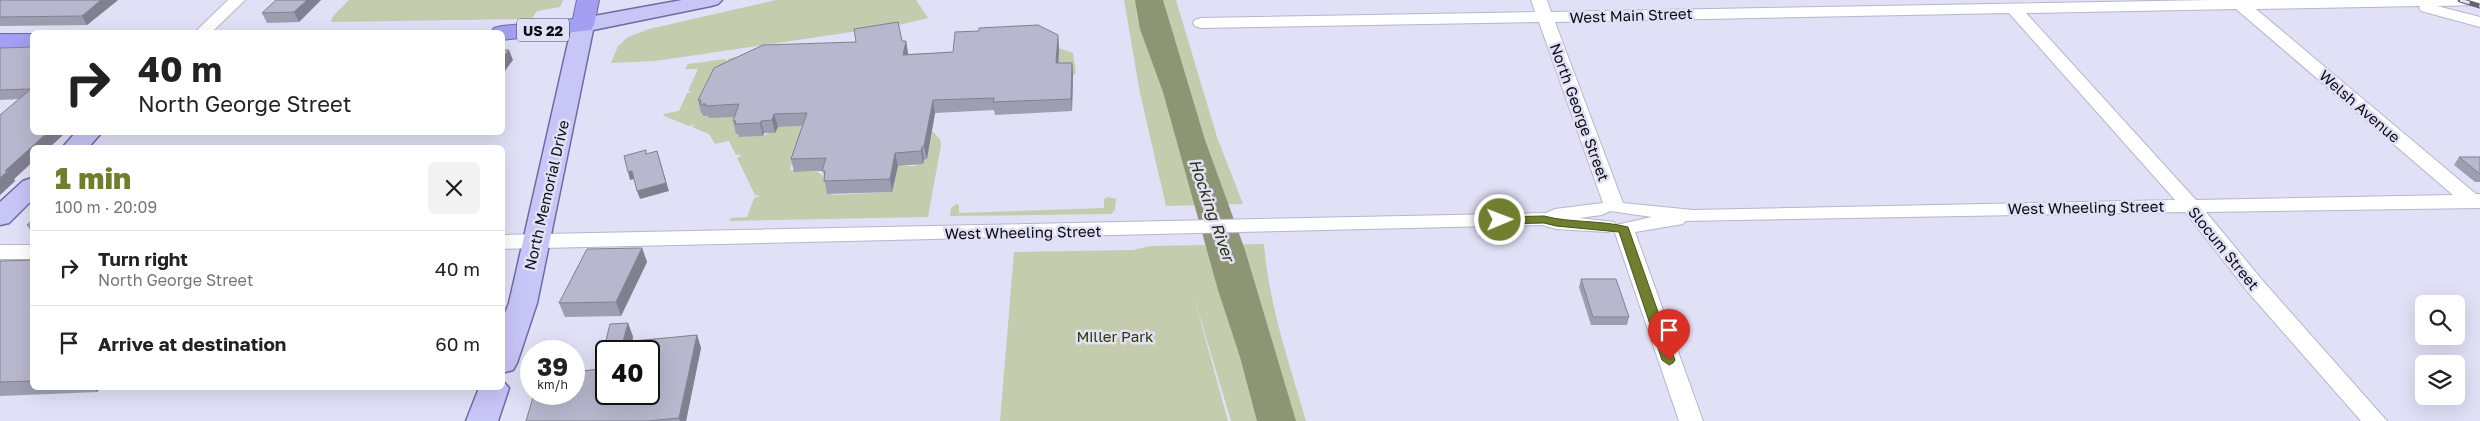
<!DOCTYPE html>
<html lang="en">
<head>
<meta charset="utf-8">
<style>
  :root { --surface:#fff; --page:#f2f2f2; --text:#222; --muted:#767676; --line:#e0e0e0; --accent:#707f2d }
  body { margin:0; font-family:"Golos Text",sans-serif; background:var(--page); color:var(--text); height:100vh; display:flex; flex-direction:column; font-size:19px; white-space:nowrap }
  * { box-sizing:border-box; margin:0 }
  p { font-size:16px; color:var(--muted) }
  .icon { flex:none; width:28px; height:28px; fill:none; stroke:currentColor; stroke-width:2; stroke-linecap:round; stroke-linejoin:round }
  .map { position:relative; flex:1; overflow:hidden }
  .drawer { position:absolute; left:30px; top:145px; width:475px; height:245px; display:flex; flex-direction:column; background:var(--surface); border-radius:8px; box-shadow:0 5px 20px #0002 }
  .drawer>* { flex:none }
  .top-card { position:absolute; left:30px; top:30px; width:475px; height:105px; border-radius:8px; box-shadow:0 5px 20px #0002; background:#fff; color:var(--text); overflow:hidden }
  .tools { position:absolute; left:2415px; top:295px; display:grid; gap:10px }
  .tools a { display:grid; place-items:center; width:50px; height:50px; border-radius:8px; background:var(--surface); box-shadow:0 5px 20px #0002; font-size:25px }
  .speed { position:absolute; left:520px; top:340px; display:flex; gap:10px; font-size:25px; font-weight:700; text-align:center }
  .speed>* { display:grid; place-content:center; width:65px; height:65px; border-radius:50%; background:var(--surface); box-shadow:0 5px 20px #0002; line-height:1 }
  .speed small { font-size:12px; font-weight:400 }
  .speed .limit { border:2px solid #111; border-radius:8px; background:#fff; color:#111 }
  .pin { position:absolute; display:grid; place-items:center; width:42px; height:42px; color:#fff; margin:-51px -21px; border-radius:50% 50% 50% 0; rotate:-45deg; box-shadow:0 0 5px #0007 }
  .pin .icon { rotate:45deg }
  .me { position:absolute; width:55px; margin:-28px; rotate:89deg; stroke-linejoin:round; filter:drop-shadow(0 0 4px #0008) }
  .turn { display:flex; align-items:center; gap:18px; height:105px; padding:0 25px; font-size:22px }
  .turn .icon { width:65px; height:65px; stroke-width:2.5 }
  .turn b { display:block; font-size:35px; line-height:42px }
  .round { display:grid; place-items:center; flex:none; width:52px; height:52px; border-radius:8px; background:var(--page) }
  .overview { display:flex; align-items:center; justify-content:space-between; height:85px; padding:0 25px }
  h1 { font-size:30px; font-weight:800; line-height:38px; color:var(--accent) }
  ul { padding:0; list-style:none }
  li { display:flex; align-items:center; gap:15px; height:75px; padding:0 25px; border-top:1px solid var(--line) }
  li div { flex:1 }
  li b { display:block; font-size:19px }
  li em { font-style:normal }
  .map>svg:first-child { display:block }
</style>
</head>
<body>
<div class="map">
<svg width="2480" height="421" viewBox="0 0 2480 421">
  <rect width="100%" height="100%" fill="#e0e0f6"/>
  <!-- green -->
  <g fill="#c5ccae">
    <path d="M349 0H563L560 7 537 11 532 18 527 19 331 22 333 16Z"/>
    <path d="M776 0H916L928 18 899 25 655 61 611 63 618 46 628 37 649 29Z"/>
    <path d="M1124 0H1176L1217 137 1243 204 1166 206 1140 93Z"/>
    <path d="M809 46 705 113 710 116 743 117 739 137 763 136 778 127 800 126 817 136 794 157 790 170H794V172H817L827 178 833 195 892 192 898 166H915L927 159 932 134 930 129 940 139 941 145 928 217 729 221 731 218 747 217 754 198 760 196 755 195 737 158 742 155H736L729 141 715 144 709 134 692 127 695 124 689 126 664 116 663 114 679 111 687 93 693 92 688 91 698 69H685L688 64 725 59 727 61 729 58Z"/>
    <path d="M1059 48 1073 53 1076 73 1073 75 1058 76Z"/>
    <path d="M1108 197 1116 199 1115 210 1111 214 950 216 951 208 956 204 959 205V213L1104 208V199Z"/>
    <path d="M1264 244C1269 305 1289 363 1306 421H1231L1194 297 1228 421H1000L1014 252 1133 250 1150 246Z"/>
  </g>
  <!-- water -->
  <path fill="#8d9575" d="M1135 0H1163L1205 140 1245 250 1296 421H1257L1240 357 1218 290 1163 92 1140 29Z"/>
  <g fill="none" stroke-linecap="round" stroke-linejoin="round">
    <defs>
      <g id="minor">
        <path d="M228 0H245L212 32H195Z"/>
        <path d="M1531 0H1547L1551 12 2210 0H2480V5L2437 6 2480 17V27L2421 11 2419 8 2420 6 2256 9 2476 194H2480V208L2206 212 2263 281 2387 421H2361L2247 291 2185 212 1685 221 1683 224 1635 232 1703 421H1679L1614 230 1607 232 1556 229 1542 225 502 249V235L1546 213 1555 209 1603 203 1539 22 1201 28 1195 26 1193 23 1195 20 1201 18 1535 12ZM2236 9 2453 195 2196 200 2026 13ZM2009 13 2175 200 1693 210 1623 203 1555 22ZM1610 211 1652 217 1616 225 1614 222 1579 218 1602 215Z"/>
        <rect x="0" y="245" width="32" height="14"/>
      </g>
      <g id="major">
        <path d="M682 0H722L718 4 711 6 593 30 537 303 517 363 513 370 502 373V320L509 303 572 25 575 20 583 18Z"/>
        <path d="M76 132H102L88 148H62Z"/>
        <path d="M32 178V200L9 223 0 225V202L23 181Z"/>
        <path d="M502 380 509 388 498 421H466L479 388H502Z"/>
      </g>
      <g id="highway">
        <path d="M577 0H599L594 25 591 30 502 40V32H491L494 28 502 26 573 19Z"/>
        <rect x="0" y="34" width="32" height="14"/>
      </g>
    </defs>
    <!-- minor casing -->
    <use href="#minor" stroke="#b6b6cb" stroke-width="2"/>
    <!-- major casing -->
    <use href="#major" stroke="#6e6ba4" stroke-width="3"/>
    <!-- highway casing -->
    <use href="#highway" stroke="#6e6ba4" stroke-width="2"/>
    <!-- minor -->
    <use href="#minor" fill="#fff" fill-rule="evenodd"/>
    <!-- major -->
    <use href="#major" fill="#c8c5f7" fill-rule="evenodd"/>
    <!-- highway -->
    <use href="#highway" fill="#a39ff2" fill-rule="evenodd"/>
    <defs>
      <path id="rail" d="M2460 0 2480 6"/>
    </defs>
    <!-- rail casing -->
    <use href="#rail" stroke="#636370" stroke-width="5"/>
    <!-- rail -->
    <use href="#rail" stroke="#e0e0f6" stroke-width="3" stroke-dasharray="10" stroke-linecap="butt"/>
  </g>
  <!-- wall -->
  <g fill="#9d9eb0">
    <path d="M0 0H118L87 25 0 26Z"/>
    <path d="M321 0 299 22 267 23 262 13Z"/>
    <path d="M1058 35 1059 48 1058 63H1072L1073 75 1072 111 995 115 994 110 935 113 927 159 924 160 923 164 898 166 892 192 827 194 823 171 794 172 791 159 802 126 778 127 775 133H764L763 136 739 137 738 134H736L733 121 734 117 709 118 708 116H703L702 113H701L698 100 902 41H906L908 54 953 52Z"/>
    <path d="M32 47V132H66L14 179 15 181 0 195V115L19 99 0 100V48Z"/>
    <path d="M2459 157H2480V182H2475L2454 165Z"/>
    <path d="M32 220V233L27 225Z"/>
    <path d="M642 248 647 262 621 316 565 317 559 303Z"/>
    <path d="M32 260V388H101L97 392 0 396V261Z"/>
    <path d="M1581 279 1629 317 1627 325H1591L1579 287Z"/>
    <path d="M628 323 633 337 632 341 697 335 701 348 686 421H526L599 369Z"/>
  </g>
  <!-- shaded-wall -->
  <g fill="#808190">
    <path d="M101 0H118L87 25 82 16Z"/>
    <path d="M307 0H321L299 22 294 12Z"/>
    <path d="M1058 35 1059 48 1058 76 1056 63Z"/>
    <path d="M906 41 908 53 905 67 903 55Z"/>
    <path d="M509 50 513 60 502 75V59Z"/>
    <path d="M1072 63 1073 75 1072 111 1071 99Z"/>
    <path d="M933 100 935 113 927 159 924 146Z"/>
    <path d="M774 114 778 127 775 133 772 120Z"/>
    <path d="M761 121 764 133 763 136 760 123Z"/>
    <path d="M48 132H66L49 148H32V162L14 179 15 181 0 195V178L5 171Z"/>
    <path d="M922 147 924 160 923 164 921 151Z"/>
    <path d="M657 151 669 191 640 199 637 191Z"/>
    <path d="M895 153 898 166 892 192 890 179Z"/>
    <path d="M632 171 634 179 630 180 628 172Z"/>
    <path d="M642 248 647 262 621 316 616 302Z"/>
    <path d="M628 323 633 337 630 351 623 342Z"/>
    <path d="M697 335 701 348 686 421H680L679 418Z"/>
    <path d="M94 388H101L97 392Z"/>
  </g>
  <!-- building -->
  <g fill="#b7b8cd" stroke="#808190" fill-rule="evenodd">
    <path d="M0 0H101L82 16 0 17Z"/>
    <path d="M276 0H307L294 12 262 13Z"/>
    <path d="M898 22 902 41H906L903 55 953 52 955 32 979 31V28L1038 25 1058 35 1056 63H1072L1071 99 993 102 994 98 933 100 924 146 922 147 921 151 895 153 890 179 824 181 825 171H822L826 158 791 159 807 113 774 114 772 120 761 121 760 123 735 124 736 121H733L739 104 705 106 706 104H700L701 100H698L714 68 763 45 856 42 854 29Z"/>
    <path d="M32 47V132H48L5 171H8L0 178V115L31 89 0 90V48Z"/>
    <path d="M502 50H509L502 59Z"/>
    <path d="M646 150V154L657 151 666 183 637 191 632 171 628 172 624 156Z"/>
    <path d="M2459 157H2480V174Z"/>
    <path d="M32 220V225H27Z"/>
    <path d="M642 248 616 302 559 303 587 249Z"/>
    <path d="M32 260V381L0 382V261Z"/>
    <path d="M1581 279H1616L1629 317H1593Z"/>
    <path d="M628 323 623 342 697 335 679 418 647 421H526L534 394H574V372L599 369 610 324ZM606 351H649V394H606Z"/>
  </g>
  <!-- route -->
  <path fill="#707f2d" stroke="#49531d" d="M1544 216C1571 223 1600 220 1628 227L1675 360 1673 363 1669 365 1662 360 1619 232 1556 226 1544 223 1500 224 1494 220 1500 217Z"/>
  <g text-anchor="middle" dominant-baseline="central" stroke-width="5" stroke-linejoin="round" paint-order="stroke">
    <!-- shield labels -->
    <rect fill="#e0e0f6" stroke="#4b4b56" stroke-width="1" x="517" y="18.5" width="52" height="23" rx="4"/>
    <g font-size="14" font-weight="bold" fill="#0b0b12">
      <text x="543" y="30">US 22</text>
    </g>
    <!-- street labels -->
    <g font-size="15" fill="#0b0b12" stroke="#e0e0f6">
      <text transform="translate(1631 15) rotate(-2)">West Main Street</text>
      <text transform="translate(2360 106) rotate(41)">Welsh Avenue</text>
      <text transform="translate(1580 112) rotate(70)">North George Street</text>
      <text transform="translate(546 195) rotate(-77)">North Memorial Drive</text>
      <text transform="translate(2086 207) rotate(-1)">West Wheeling Street</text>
      <text transform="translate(1023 232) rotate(-1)">West Wheeling Street</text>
      <text transform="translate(2224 248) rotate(51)">Slocum Street</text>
    </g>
    <!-- park labels -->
    <g font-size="15" fill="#303900" stroke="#e0e0f6">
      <text x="1115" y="336">Miller Park</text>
    </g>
    <!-- water labels -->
    <g font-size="16" font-style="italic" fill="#2a3107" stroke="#e0e0f6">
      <text transform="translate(1212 210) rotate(71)">Hocking River</text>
    </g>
  </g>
</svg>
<div class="tools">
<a><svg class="icon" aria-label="search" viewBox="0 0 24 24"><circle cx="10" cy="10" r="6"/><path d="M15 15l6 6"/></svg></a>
<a><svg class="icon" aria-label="layers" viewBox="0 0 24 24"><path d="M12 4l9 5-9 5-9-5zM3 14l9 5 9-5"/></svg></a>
</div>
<div class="speed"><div>39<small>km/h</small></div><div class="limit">40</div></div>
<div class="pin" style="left:1669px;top:360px;background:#d93025"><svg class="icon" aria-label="arrive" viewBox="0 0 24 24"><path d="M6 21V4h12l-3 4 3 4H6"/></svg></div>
<svg class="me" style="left:1500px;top:220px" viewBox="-20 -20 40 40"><circle r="17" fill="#707f2d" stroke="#fff" stroke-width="3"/><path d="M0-11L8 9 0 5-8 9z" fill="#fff"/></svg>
<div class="top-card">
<div class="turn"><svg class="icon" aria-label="right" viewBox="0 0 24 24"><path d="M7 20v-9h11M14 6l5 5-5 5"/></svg><div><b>40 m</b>North George Street</div></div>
</div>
<section class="drawer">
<div class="overview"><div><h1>1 min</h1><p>100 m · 20:09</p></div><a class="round"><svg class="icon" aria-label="close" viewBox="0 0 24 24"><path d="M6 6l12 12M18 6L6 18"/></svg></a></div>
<ul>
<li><svg class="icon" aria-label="right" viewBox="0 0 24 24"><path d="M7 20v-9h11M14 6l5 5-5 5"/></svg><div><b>Turn right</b><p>North George Street</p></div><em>40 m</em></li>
<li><svg class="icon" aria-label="arrive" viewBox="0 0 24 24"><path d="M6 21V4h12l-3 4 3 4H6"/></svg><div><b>Arrive at destination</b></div><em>60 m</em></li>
</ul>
</section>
</div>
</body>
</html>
